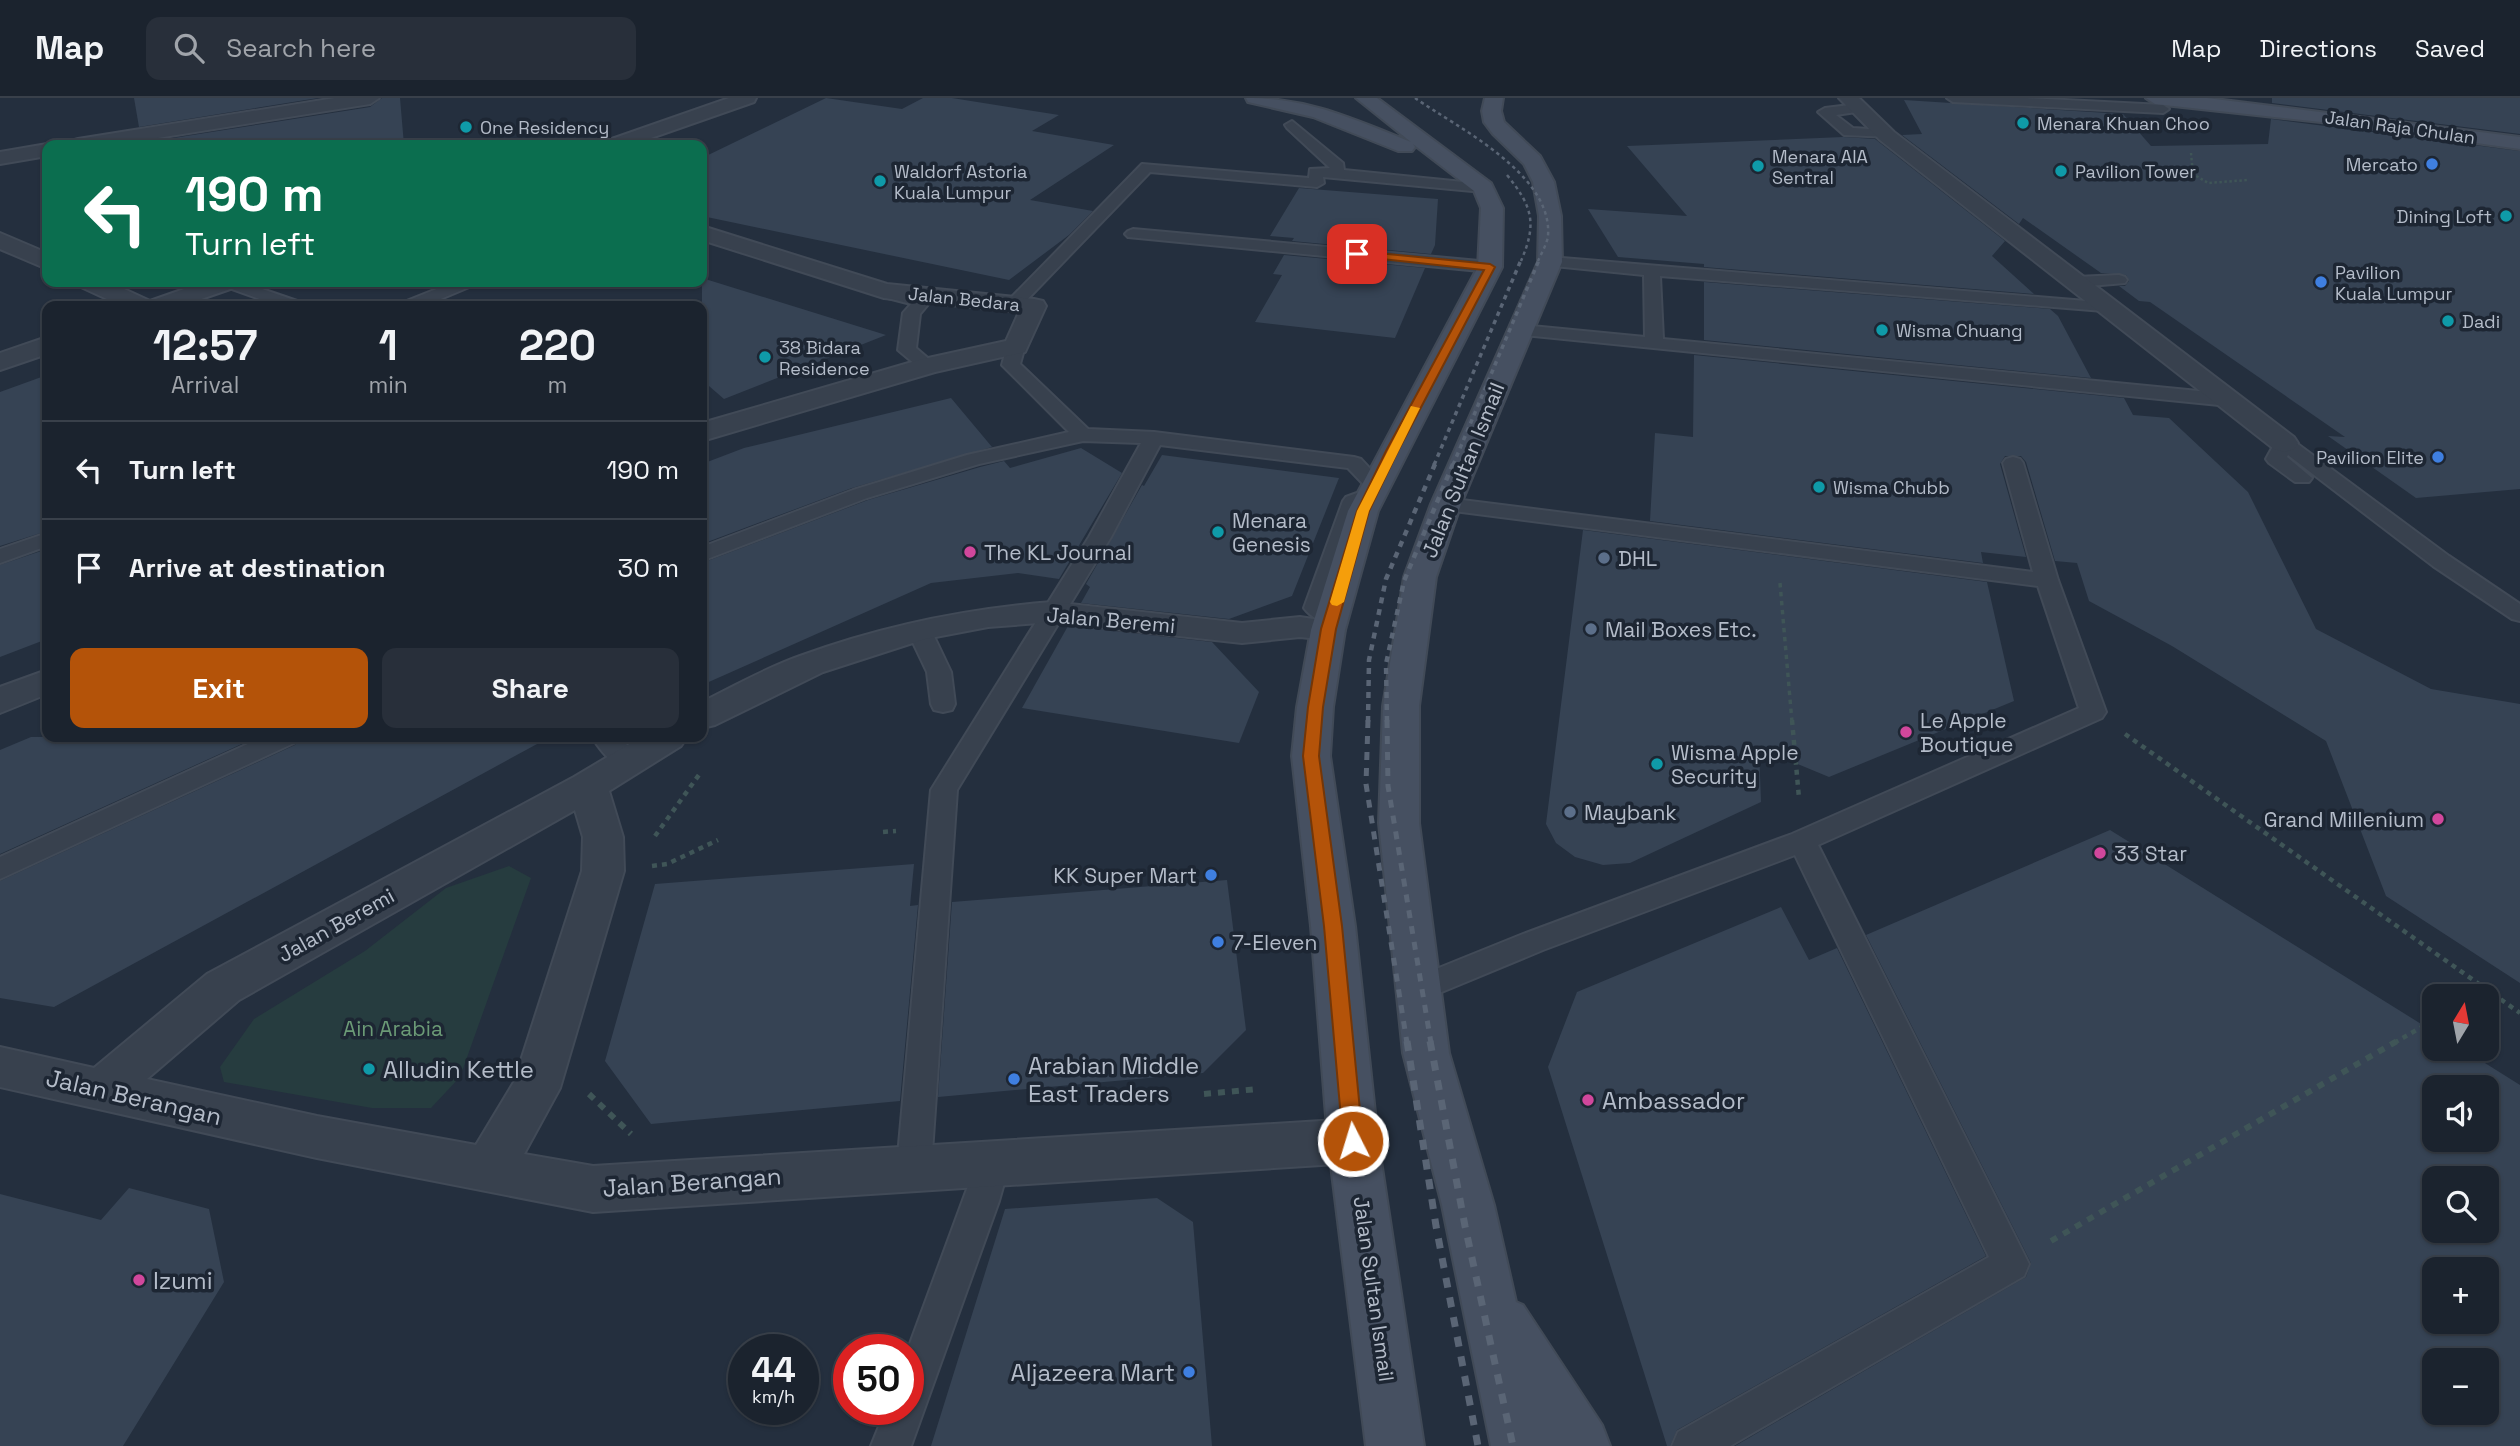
<!DOCTYPE html>
<html lang="en">
<head>
<meta charset="utf-8">
<style>
  :root { --surface:#1b232e; --page:#282f3a; --text:#f1f3f6; --muted:#a0a4aa; --line:#39404a; --accent:#b45309 }
  body { margin:0; font-family:"Space Grotesk",sans-serif; background:var(--page); color:var(--text); height:100vh; display:flex; flex-direction:column; font-size:26px; white-space:nowrap }
  * { box-sizing:border-box; margin:0 }
  p { font-size:23px; color:var(--muted) }
  .icon { flex:none; width:38px; height:38px; fill:none; stroke:currentColor; stroke-width:2; stroke-linecap:round; stroke-linejoin:round }
  .map { position:relative; flex:1; overflow:hidden }
  .drawer { position:absolute; left:42px; top:203px; width:665px; height:441px; display:flex; flex-direction:column; background:var(--surface); border-radius:14px; box-shadow:0 2px 5px #0004,0 0 0 2px var(--line) }
  .drawer>* { flex:none }
  .hud { position:absolute; left:42px; top:42px; width:665px; height:147px; border-radius:14px; box-shadow:0 2px 5px #0004,0 0 0 2px var(--line); background:#0b6e4f; color:#fff; overflow:hidden }
  .needle { width:46px; rotate:10deg }
  .controls { position:absolute; left:2422px; top:886px; display:grid; gap:14px }
  .controls a { display:grid; place-items:center; width:77px; height:77px; border-radius:14px; background:var(--surface); box-shadow:0 2px 5px #0004,0 0 0 2px var(--line); font-size:35px }
  .speed { position:absolute; left:728px; top:1236px; display:flex; gap:14px; font-size:35px; font-weight:700; text-align:center }
  .speed>* { display:grid; place-content:center; width:91px; height:91px; border-radius:50%; background:var(--surface); box-shadow:0 2px 5px #0004,0 0 0 2px var(--line); line-height:1 }
  .speed small { font-size:18px; font-weight:400 }
  .speed .limit { border:10px solid #d22; background:#fff; color:#111 }
  .pin { position:absolute; display:grid; place-items:center; width:60px; height:60px; color:#fff; margin:-30px; border-radius:14px; box-shadow:0 4px 10px #0006 }
  .me { position:absolute; width:77px; margin:-38px; rotate:355deg; stroke-linejoin:round; filter:drop-shadow(0 0 5px #0008) }
  .turn { display:flex; align-items:center; gap:24px; height:147px; padding:0 28px; font-size:32px }
  .turn .icon { width:91px; height:91px; stroke-width:2.5 }
  .turn b { display:block; font-size:49px; line-height:60px }
  .eta { display:flex; justify-content:space-evenly; align-items:center; height:119px; text-align:center }
  .eta b { font-size:42px; font-weight:600; line-height:49px }
  .action { display:flex; gap:14px; margin-top:auto; padding:14px 28px }
  .action a { flex:1; height:80px; border-radius:14px; background:var(--accent); color:#fff; font-size:28px; font-weight:600; line-height:80px; text-align:center }
  .action a+a { background:var(--page); color:var(--text) }
  ul { padding:0; list-style:none }
  li { display:flex; align-items:center; gap:21px; height:98px; padding:0 28px; border-top:2px solid var(--line) }
  li div { flex:1 }
  li b { display:block; font-size:26px }
  li em { font-style:normal }
  header { display:flex; align-items:center; gap:42px; box-sizing:border-box; height:98px; padding:0 35px; background:var(--surface); border-bottom:2px solid var(--line) }
  header strong { font-size:33px }
  nav { display:flex; gap:38px; margin-inline-start:auto; font-size:24px }
  .search { width:490px; height:63px; background:var(--page); display:flex; align-items:center; gap:18px; box-sizing:border-box; padding:0 24px; border-radius:14px; color:var(--muted); font-size:26px }
  .map>svg:first-child { display:block }
</style>
</head>
<body>
<header>
<strong>Map</strong>
<div class="search"><svg class="icon" aria-label="search" viewBox="0 0 24 24"><circle cx="10" cy="10" r="6"/><path d="M15 15l6 6"/></svg>Search here</div>
<nav><a>Map</a><a>Directions</a><a>Saved</a></nav>
</header>
<div class="map">
<svg width="2520" height="1348" viewBox="0 0 2520 1348">
  <rect width="100%" height="100%" fill="#242f3e"/>
  <!-- green -->
  <path fill="#263c3f" d="M509 768 531 780 460 979 431 1010H372L224 984 220 969 254 921 365 853 446 790Z"/>
  <!-- building -->
  <g fill="#364354" fill-rule="evenodd">
    <path d="M134 0H318L139 29Z"/>
    <path d="M382 0H400L404 47H143L142 45 370 9Z"/>
    <path d="M826 0 902 11 923 0H952L1059 17 1032 33 1114 47 1030 102 1093 113 1069 137 1009 182 702 118V60Z"/>
    <path d="M2272 0H2520V36L2272 5Z"/>
    <path d="M1904 2 2123 16 2151 48 2268 46 2271 21 2520 53V391L2416 400 2328 338 2345 339 2150 204 2139 203 2119 188H2125L2129 183 2126 177 2101 175 2023 120 2019 126 1902 37 1922 36Z"/>
    <path d="M1843 39 1875 41 2005 143 1992 158 2034 196 1704 169V166L1618 159 1588 111 1687 118 1627 48Z"/>
    <path d="M1299 90 1438 101 1435 147 1431 156 1292 143 1294 140 1270 138Z"/>
    <path d="M1284 157 1425 170 1395 240 1255 224 1282 177 1273 176Z"/>
    <path d="M702 180 886 237 724 301 702 282Z"/>
    <path d="M1704 184 2050 211 2058 218 2091 280 1704 242Z"/>
    <path d="M1694 257 2124 300 2133 317 2169 320 2248 394 2316 531 2431 591 2520 606V885L2386 798 2326 643 2172 548 2089 503 2077 465 2055 463 2026 364 2021 358H2005L2000 366 2026 459 1981 454 1983 465 1650 423 1655 335 1693 339Z"/>
    <path d="M47 277V433L0 448V294Z"/>
    <path d="M951 300 992 349 852 390 702 446V366L744 350Z"/>
    <path d="M1081 350 1122 375 1059 481 1018 475 931 485 702 587V465L868 402 980 369 1004 363 1010 370Z"/>
    <path d="M1162 357 1339 380 1292 498 1229 521 1081 505 1090 489 1086 486 1142 387 1144 388Z"/>
    <path d="M1583 432 1987 484 2014 603 1829 679 1759 650 1761 704 1630 765 1603 767 1575 759 1556 745 1546 726Z"/>
    <path d="M47 451V541L0 559V467Z"/>
    <path d="M1068 528 1212 544 1259 594 1239 645 1022 610Z"/>
    <path d="M31 639H257L0 756V652Z"/>
    <path d="M301 639H550L54 909 0 900V783L295 647Z"/>
    <path d="M2110 732 2434 934V950H2461L2520 987V1348H1735L2026 1179 2031 1165 1866 837ZM2434 989H2487V1041H2434ZM2434 1080H2487V1132H2434ZM2434 1171H2487V1223H2434ZM2434 1262H2487V1314H2434Z"/>
    <path d="M914 766 910 808 918 807 900 1003 651 1026 605 963 655 786Z"/>
    <path d="M1227 782 1246 932 1203 975 938 999 952 804Z"/>
    <path d="M1781 809 1809 862 1837 850 1986 1158 1677 1332 1670 1348H1667L1548 969 1577 894Z"/>
    <path d="M129 1090 209 1111 224 1184 123 1348H0V1096L101 1122Z"/>
    <path d="M1157 1100 1193 1124 1212 1348H931L1005 1111Z"/>
  </g>
  <g fill="none" stroke-linecap="round" stroke-linejoin="round">
    <defs>
      <g id="lane">
        <path d="M1947 0H2026L2163 7 2169 11 2163 15 1953 4Z"/>
        <path d="M1858 6 1863 7V13L1836 17 1853 30 1885 32 1890 33V39L1844 37 1818 14 1825 10Z"/>
        <path d="M1292 23 1343 65 1344 72 1483 86 1490 90 1483 94 1323 79 1324 85 1317 89 1150 74 1019 210H1007L1005 206 1142 66 1309 80 1310 71 1330 70 1287 30 1285 27Z"/>
        <path d="M1133 131 1490 164 1498 169 1490 174 1128 139 1125 136 1128 133Z"/>
        <path d="M1550 159 2110 205 2118 210 2116 214 1660 178 1663 241 2229 296 2238 302 2229 308 1515 236 1512 232 1521 227 1645 239 1644 177 1544 167 1542 164 1544 161Z"/>
        <path d="M2119 177 2125 179 2127 182 2125 185 2077 189 2069 184 2077 179Z"/>
        <path d="M219 184H242L300 204 302 208H279L221 187Z"/>
        <path d="M454 184H476L474 187 424 208H402L404 204Z"/>
        <path d="M886 189 928 200 930 204 920 216 916 250 937 268 934 272H922L898 252 903 215 911 206 880 198 878 194Z"/>
        <path d="M1016 243 1025 248 1020 266 1088 331 1154 334 1354 359 1361 361 1385 387 1377 393 1380 397 1377 401 1362 407 1327 507 1345 520 1341 525C1328 528 1312 521 1304 510L1343 403 1346 399 1368 391 1348 370 1160 347 1111 439 957 692 931 1069 926 1080 914 1084 902 1080 897 1069 931 692 1089 439 1141 345 1083 343 979 366 867 400 702 463V449L853 392 967 357 1069 334 1002 267 1007 248Z"/>
        <path d="M2284 339 2291 341 2449 458 2520 506V523L2512 521 2433 468 2288 357 2287 359 2312 380 2309 384H2295L2269 365 2266 361 2277 341Z"/>
        <path d="M2013 359 2020 361 2023 365 2058 482 2106 614 2102 620 1818 747 2029 1166 2024 1178 1730 1348H1672L1678 1334 1989 1159 1795 757 1543 852 1420 903 1409 900 1405 891 1409 882 1523 836 1792 736 2079 610 2038 488 1446 412 1439 410 1436 406 1439 402 1446 400 2033 474 2003 365 2006 361Z"/>
        <path d="M47 435V448L0 465V451Z"/>
        <path d="M919 525 927 527 931 532 951 574 955 606 952 612 943 614 934 612 931 606 927 574 907 532 911 527Z"/>
        <path d="M263 639H298L294 645 0 781V759Z"/>
        <path d="M592 639H620L641 663 637 669C617 675 602 655 592 639Z"/>
        <path d="M993 1049 1005 1053 1010 1064 999 1103 911 1348H871L886 1311H908V1251L981 1053Z"/>
      </g>
      <g id="street">
        <path d="M335 0H379L370 6 114 47H68L71 43 78 41Z"/>
        <path d="M729 0H756L754 4 631 47H603L606 43Z"/>
        <path d="M1839 0H1859L1894 34 2294 339 2298 345 2294 351 2284 354 2274 351 1880 42Z"/>
        <path d="M47 46 52 47H47V58L0 66V54Z"/>
        <path d="M702 128 887 186 1034 201 1043 203 1046 208 1025 254 935 274 702 343V325L919 262 1006 243 1019 214 884 200 702 142Z"/>
        <path d="M0 135 47 155V171L0 151Z"/>
        <path d="M78 184H109L150 203 204 184H239L236 189 181 208H122L81 189Z"/>
        <path d="M47 239V256L0 272V255Z"/>
        <path d="M1052 504 1242 525 1300 519 1340 525 1345 532 1340 539 1328 542 1300 539 1242 545 1052 524 988 529 925 541 823 574 715 627 702 630V604C734 588 766 570 800 558 882 528 965 511 1052 504Z"/>
        <path d="M47 572V596L0 615V589Z"/>
        <path d="M641 639H687L681 648 609 693 623 739 624 773 560 990 524 1056 593 1068 1353 1021 1370 1028 1378 1043 1370 1058 1353 1065 593 1114 317 1060 0 989V949L94 970 207 876 574 679ZM575 712 583 739 582 773 514 984 476 1047 317 1018 147 981 239 902Z"/>
      </g>
      <g id="secondary">
        <path d="M1246 0C1309 0 1353 21 1411 44L1356 0H1377L1491 85 1503 110 1502 169 1378 413 1345 532 1333 609 1330 658 1355 828 1378 1043 1424 1348H1366L1328 1043 1311 828 1292 658 1297 609 1311 532 1348 413 1478 169 1481 110 1474 93 1413 46 1415 49 1412 53H1398L1313 19 1248 4Z"/>
        <path d="M1485 0H1503L1501 13 1504 24 1540 58 1554 84 1561 118 1562 164 1461 406 1436 479 1419 608V725L1449 955 1494 1107 1516 1204 1523 1207 1602 1327 1610 1348H1491L1442 1107 1403 955 1379 725 1383 608 1404 479 1431 406 1538 164 1539 118 1533 84 1524 66 1493 36 1484 24 1482 13Z"/>
        <path d="M2146 0H2207L2520 39V51L2330 25 2155 6Z"/>
      </g>
    </defs>
    <!-- lane casing -->
    <use href="#lane" stroke="#414a57" stroke-width="4"/>
    <!-- street casing -->
    <use href="#street" stroke="#414a57" stroke-width="4"/>
    <!-- secondary casing -->
    <use href="#secondary" stroke="#414a57" stroke-width="4"/>
    <!-- path-far3 -->
    <path stroke="#3f5557" stroke-width="2.5" stroke-dasharray="2.5 2.5" stroke-linecap="butt" d="M2191 55 2193 76 2208 85 2248 82"/>
    <!-- path-far2 -->
    <path stroke="#3f5557" stroke-width="3.5" stroke-dasharray="4.5 4.5" stroke-linecap="butt" d="M1780 485 1792 624"/>
    <!-- path-far1 -->
    <g stroke="#3f5557" stroke-width="4.5" stroke-dasharray="5 5" stroke-linecap="butt">
      <path d="M1792 622 1799 700"/>
      <path d="M2125 636 2520 915"/>
      <path d="M883 734 896 733"/>
      <path d="M655 738 701 674"/>
      <path d="M652 768 667 766 718 742"/>
      <path d="M2476 898 2487 892"/>
      <path d="M2394 945 2434 922"/>
    </g>
    <!-- path -->
    <g stroke="#3f5557" stroke-width="6" stroke-dasharray="7 7" stroke-linecap="butt">
      <path d="M589 996 631 1036"/>
      <path d="M1204 996 1258 991"/>
      <path d="M2051 1143 2397 943"/>
    </g>
    <!-- lane -->
    <use href="#lane" fill="#38414e" fill-rule="evenodd"/>
    <!-- street -->
    <use href="#street" fill="#38414e" fill-rule="evenodd"/>
    <!-- secondary -->
    <use href="#secondary" fill="#465061" fill-rule="evenodd"/>
    <!-- rail-far4 -->
    <g stroke="#5a6575" stroke-width="2.5" stroke-dasharray="3.5 3.5" stroke-linecap="butt">
      <path d="M1415 0C1458 30 1553 76 1548 138 1547 146 1541 156 1538 163"/>
      <path d="M1507 77C1533 109 1537 126 1521 163"/>
    </g>
    <!-- rail-far3 -->
    <g stroke="#5a6575" stroke-width="3.5" stroke-dasharray="4.5 4.5" stroke-linecap="butt">
      <path d="M1434 367 1521 162"/>
      <path d="M1453 367 1539 162"/>
    </g>
    <!-- rail-far2 -->
    <g stroke="#5a6575" stroke-width="4.5" stroke-dasharray="6 6" stroke-linecap="butt">
      <path d="M1368 624 1369 562 1386 481 1435 366"/>
      <path d="M1387 624 1386 566 1404 483 1453 366"/>
    </g>
    <!-- rail-far1 -->
    <g stroke="#5a6575" stroke-width="5" stroke-dasharray="8 8" stroke-linecap="butt">
      <path d="M1368 622 1366 686 1407 945"/>
      <path d="M1387 622 1388 688 1431 945"/>
    </g>
    <!-- rail -->
    <g stroke="#5a6575" stroke-width="7" stroke-dasharray="10 10" stroke-linecap="butt">
      <path d="M1407 943 1436 1128 1478 1348"/>
      <path d="M1430 943 1465 1128 1513 1348"/>
    </g>
  </g>
  <!-- route -->
  <path fill="#b45309" stroke="#753606" stroke-width="2" d="M1357 153 1490 166 1495 169 1398 353 1369 413 1336 531 1323 609 1319 658 1342 828 1363 1043 1360 1050 1353 1052 1346 1050 1343 1043 1324 828 1303 658 1308 609 1321 531 1357 413 1386 353 1484 172 1354 158 1352 156Z"/>
  <!-- slow -->
  <path fill="#f59e0b" d="M1411 308 1420 310 1369 413 1344 504 1337 508 1332 507 1330 504 1357 413Z"/>
  <!-- markers -->
  <g fill="#0f9aa8" stroke="#1d2633" stroke-width="2.5">
    <circle cx="2023" cy="25" r="7"/>
    <circle cx="466" cy="29" r="7"/>
    <circle cx="1758" cy="68" r="7"/>
    <circle cx="2061" cy="73" r="7"/>
    <circle cx="880" cy="83" r="7"/>
    <circle cx="2506" cy="118" r="7"/>
    <circle cx="2448" cy="223" r="7"/>
    <circle cx="1882" cy="232" r="7"/>
    <circle cx="765" cy="259" r="7"/>
    <circle cx="1819" cy="389" r="7"/>
    <circle cx="1218" cy="434" r="7"/>
    <circle cx="1657" cy="666" r="7"/>
    <circle cx="369" cy="971" r="7"/>
  </g>
  <g fill="#3f7fe0" stroke="#1d2633" stroke-width="2.5">
    <circle cx="2432" cy="66" r="7"/>
    <circle cx="2321" cy="184" r="7"/>
    <circle cx="2438" cy="359" r="7"/>
    <circle cx="1211" cy="777" r="7"/>
    <circle cx="1218" cy="844" r="7"/>
    <circle cx="1014" cy="981" r="7"/>
    <circle cx="1189" cy="1274" r="7"/>
  </g>
  <g fill="#d1479c" stroke="#1d2633" stroke-width="2.5">
    <circle cx="970" cy="454" r="7"/>
    <circle cx="1906" cy="634" r="7"/>
    <circle cx="2438" cy="721" r="7"/>
    <circle cx="2100" cy="755" r="7"/>
    <circle cx="1588" cy="1002" r="7"/>
    <circle cx="139" cy="1182" r="7"/>
  </g>
  <g fill="#5c6f8a" stroke="#1d2633" stroke-width="2.5">
    <circle cx="1604" cy="460" r="7"/>
    <circle cx="1591" cy="531" r="7"/>
    <circle cx="1570" cy="714" r="7"/>
  </g>
  <g text-anchor="middle" dominant-baseline="central" stroke-width="7" stroke-linejoin="round" paint-order="stroke">
    <!-- far-poi labels -->
    <g font-size="18" fill="#b4bcc9" stroke="#1d2633" text-anchor="start">
      <text x="2037" y="25">Menara Khuan Choo</text>
      <text x="480" y="29">One Residency</text>
      <text x="1772" y="58">Menara AIA<tspan x="1772" dy="21">Sentral</tspan></text>
      <text x="2418" y="66" text-anchor="end">Mercato</text>
      <text x="894" y="73">Waldorf Astoria<tspan x="894" dy="21">Kuala Lumpur</tspan></text>
      <text x="2075" y="73">Pavilion Tower</text>
      <text x="2492" y="118" text-anchor="end">Dining Loft</text>
      <text x="2335" y="174">Pavilion<tspan x="2335" dy="21">Kuala Lumpur</tspan></text>
      <text x="2462" y="223">Dadi</text>
      <text x="1896" y="232">Wisma Chuang</text>
      <text x="779" y="249">38 Bidara<tspan x="779" dy="21">Residence</tspan></text>
      <text x="2424" y="359" text-anchor="end">Pavilion Elite</text>
      <text x="1833" y="389">Wisma Chubb</text>
    </g>
    <!-- far-street labels -->
    <g font-size="18" fill="#b4bcc9" stroke="#1d2633">
      <text transform="translate(2400 29) rotate(8)">Jalan Raja Chulan</text>
      <text transform="translate(964 201) rotate(6)">Jalan Bedara</text>
    </g>
    <!-- street labels -->
    <g font-size="21" fill="#b4bcc9" stroke="#1d2633">
      <text transform="translate(1463 372) rotate(-68)">Jalan Sultan Ismail</text>
      <text transform="translate(1111 522) rotate(5)">Jalan Beremi</text>
      <text transform="translate(336 827) rotate(-29)">Jalan Beremi</text>
      <text transform="translate(1374 1191) rotate(82)">Jalan Sultan Ismail</text>
    </g>
    <!-- poi labels -->
    <g font-size="21" fill="#b4bcc9" stroke="#1d2633" text-anchor="start">
      <text x="1232" y="422">Menara<tspan x="1232" dy="24">Genesis</tspan></text>
      <text x="984" y="454">The KL Journal</text>
      <text x="1618" y="460">DHL</text>
      <text x="1605" y="531">Mail Boxes Etc.</text>
      <text x="1920" y="622">Le Apple<tspan x="1920" dy="24">Boutique</tspan></text>
      <text x="1671" y="654">Wisma Apple<tspan x="1671" dy="24">Security</tspan></text>
      <text x="1584" y="714">Maybank</text>
      <text x="2424" y="721" text-anchor="end">Grand Millenium</text>
      <text x="2114" y="755">33 Star</text>
      <text x="1197" y="777" text-anchor="end">KK Super Mart</text>
      <text x="1232" y="844">7-Eleven</text>
    </g>
    <!-- park labels -->
    <g font-size="21" fill="#6b9a76" stroke="#1d2633">
      <text x="393" y="930">Ain Arabia</text>
    </g>
    <!-- near-poi labels -->
    <g font-size="24" fill="#b4bcc9" stroke="#1d2633" text-anchor="start">
      <text x="1028" y="967">Arabian Middle<tspan x="1028" dy="28">East Traders</tspan></text>
      <text x="383" y="971">Alludin Kettle</text>
      <text x="1602" y="1002">Ambassador</text>
      <text x="153" y="1182">Izumi</text>
      <text x="1175" y="1274" text-anchor="end">Aljazeera Mart</text>
    </g>
    <!-- near-street labels -->
    <g font-size="24" fill="#b4bcc9" stroke="#1d2633">
      <text transform="translate(134 999) rotate(13)">Jalan Berangan</text>
      <text transform="translate(692 1084) rotate(-4)">Jalan Berangan</text>
    </g>
  </g>
</svg>
<div class="controls">
<a><svg class="needle" viewBox="-14 -14 28 28"><path d="M0-13l5 13h-10z" fill="#e53935"/><path d="M0 13l5-13h-10z" fill="#a0a4aa"/></svg></a>
<a><svg class="icon" aria-label="sound" viewBox="0 0 24 24"><path d="M4 9h4l5-4v14l-5-4H4zM17 9q2 3 0 6"/></svg></a>
<a><svg class="icon" aria-label="search" viewBox="0 0 24 24"><circle cx="10" cy="10" r="6"/><path d="M15 15l6 6"/></svg></a>
<a>+</a>
<a>−</a>
</div>
<div class="speed"><div>44<small>km/h</small></div><div class="limit">50</div></div>
<div class="pin" style="left:1357px;top:156px;background:#d93025"><svg class="icon" aria-label="arrive" viewBox="0 0 24 24"><path d="M6 21V4h12l-3 4 3 4H6"/></svg></div>
<svg class="me" style="left:1353px;top:1043px" viewBox="-20 -20 40 40"><circle r="17" fill="#b45309" stroke="#fff" stroke-width="3"/><path d="M0-11L8 9 0 5-8 9z" fill="#fff"/></svg>
<div class="hud">
<div class="turn"><svg class="icon" aria-label="left" viewBox="0 0 24 24"><path d="M17 20v-9H6M10 6l-5 5 5 5"/></svg><div><b>190 m</b>Turn left</div></div>
</div>
<section class="drawer">
<div class="eta">
<div><b>12:57</b><p>Arrival</p></div>
<div><b>1</b><p>min</p></div>
<div><b>220</b><p>m</p></div>
</div>
<ul>
<li><svg class="icon" aria-label="left" viewBox="0 0 24 24"><path d="M17 20v-9H6M10 6l-5 5 5 5"/></svg><div><b>Turn left</b></div><em>190 m</em></li>
<li><svg class="icon" aria-label="arrive" viewBox="0 0 24 24"><path d="M6 21V4h12l-3 4 3 4H6"/></svg><div><b>Arrive at destination</b></div><em>30 m</em></li>
</ul>
<div class="action"><a>Exit</a><a>Share</a></div>
</section>
</div>
</body>
</html>
